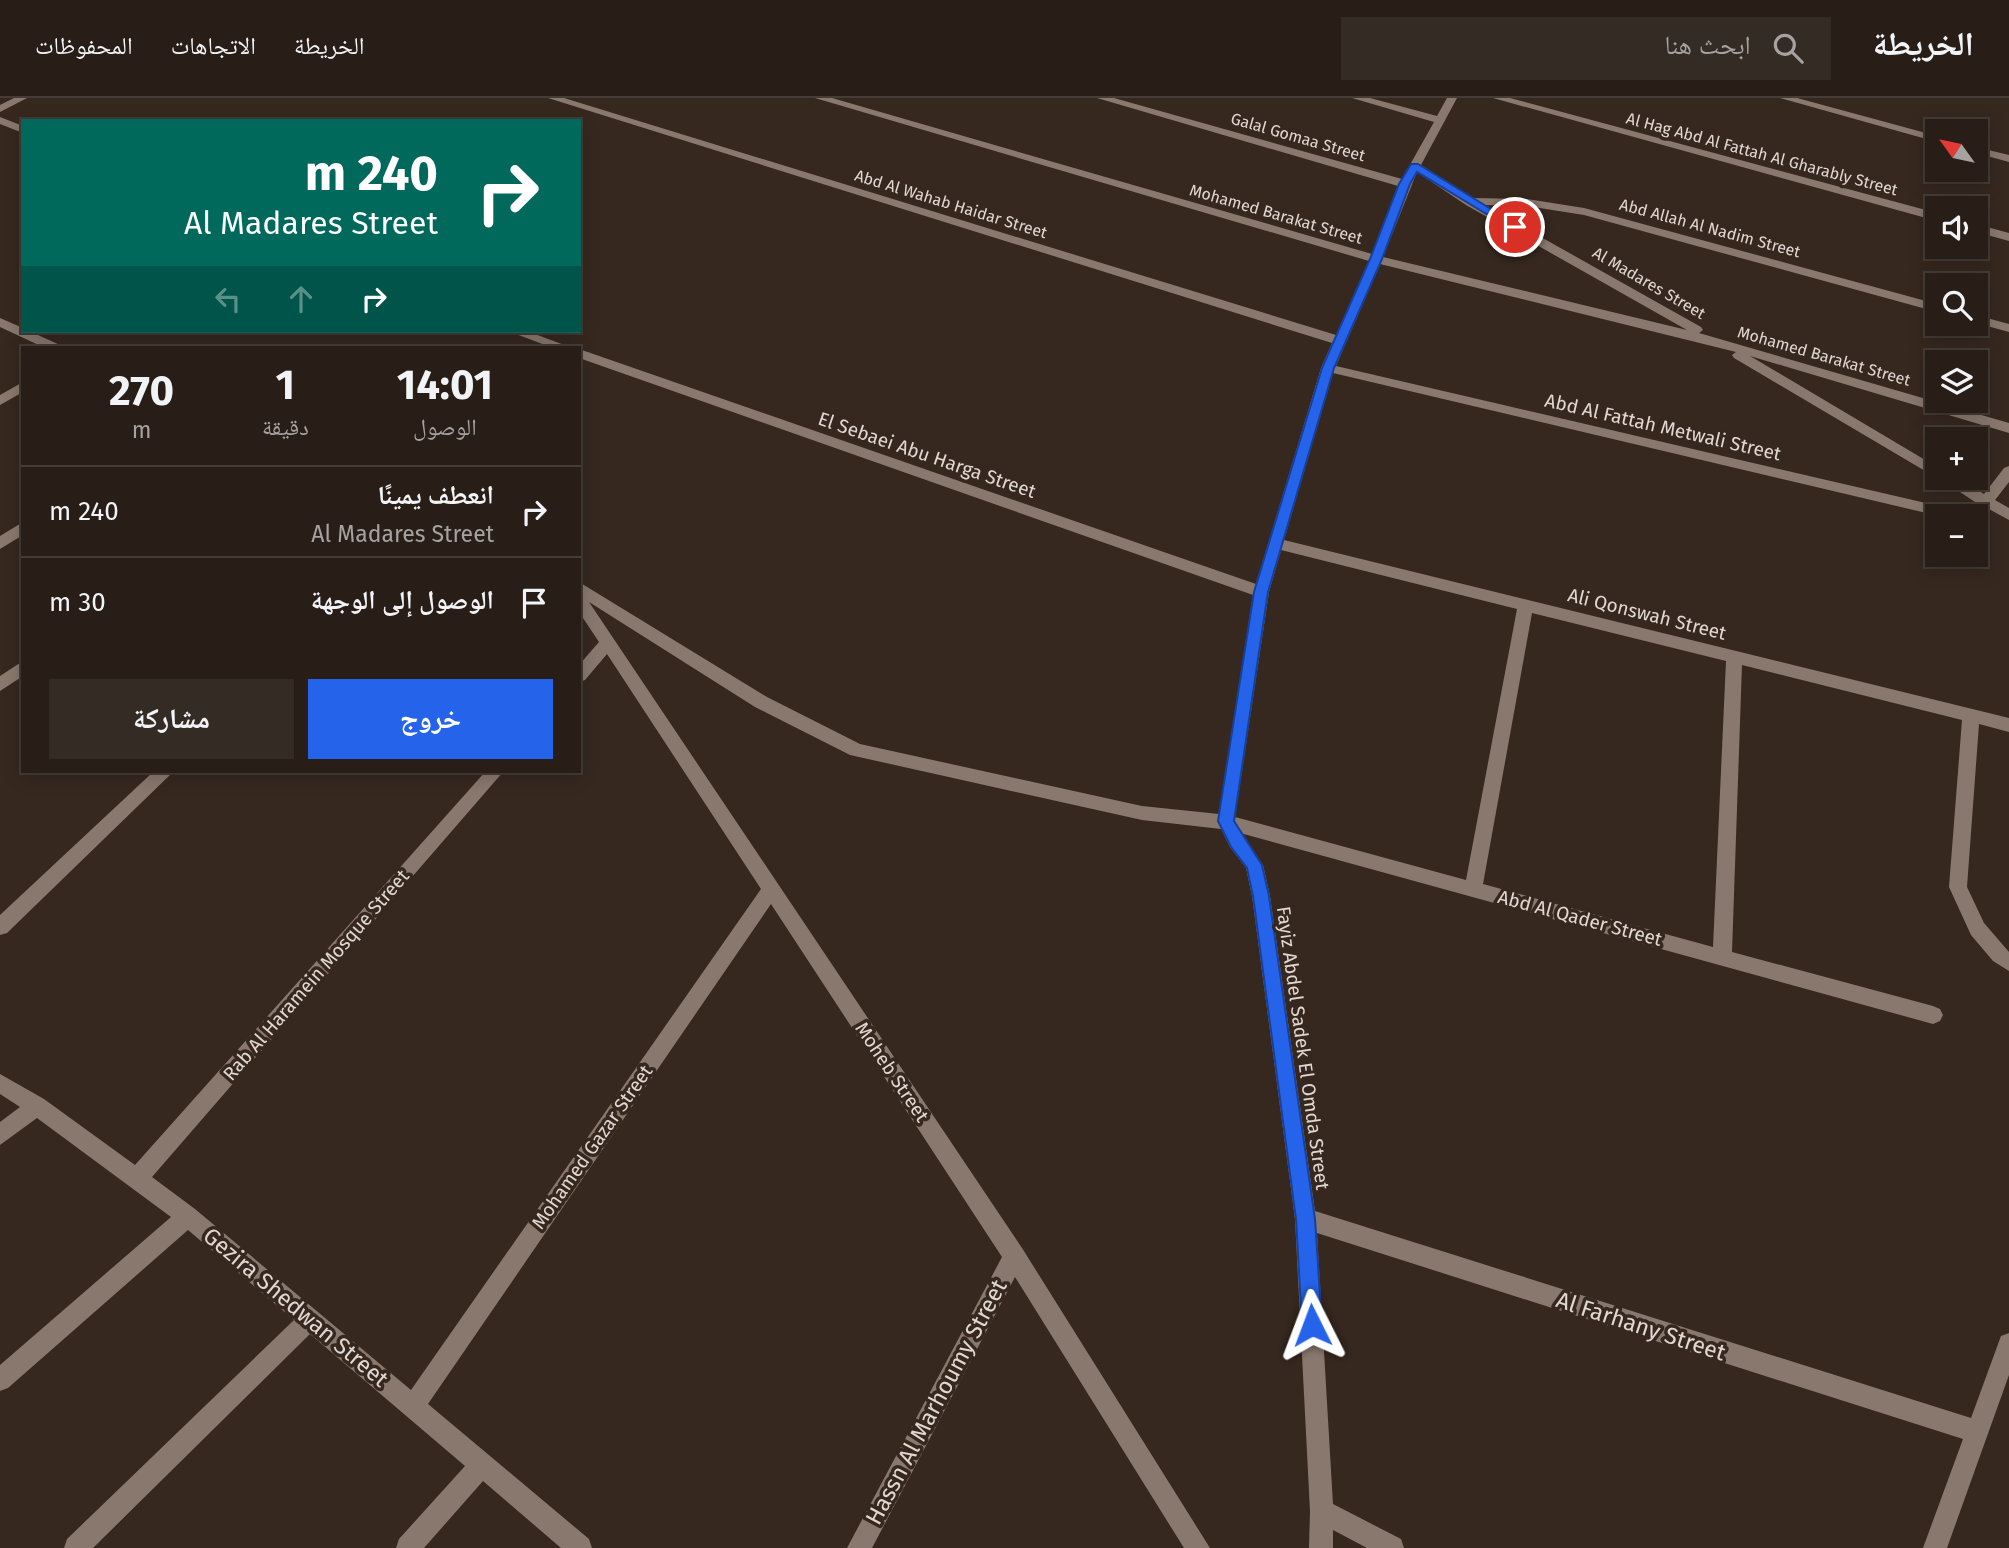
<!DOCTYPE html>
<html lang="ar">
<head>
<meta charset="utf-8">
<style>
  :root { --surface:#281e17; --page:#342b24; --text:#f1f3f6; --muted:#a5a2a1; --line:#443c36; --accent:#2563eb }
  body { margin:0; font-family:"Fira Sans","Noto Naskh Arabic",sans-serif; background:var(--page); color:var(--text); direction:rtl; height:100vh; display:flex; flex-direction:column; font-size:26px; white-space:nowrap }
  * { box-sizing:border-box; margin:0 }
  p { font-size:23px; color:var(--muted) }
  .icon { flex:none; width:38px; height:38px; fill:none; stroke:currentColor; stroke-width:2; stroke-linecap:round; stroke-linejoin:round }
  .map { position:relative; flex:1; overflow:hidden; direction:ltr }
  .details { position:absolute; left:21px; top:248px; width:560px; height:427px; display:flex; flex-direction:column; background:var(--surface); border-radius:0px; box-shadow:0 4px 18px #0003,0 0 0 2px var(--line); direction:rtl }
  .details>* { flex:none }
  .top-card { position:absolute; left:21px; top:21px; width:560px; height:214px; border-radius:0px; box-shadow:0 4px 18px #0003,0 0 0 2px var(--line); direction:rtl; background:#00695c; color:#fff; overflow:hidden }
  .needle { width:46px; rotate:303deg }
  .fabs { position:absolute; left:1925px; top:21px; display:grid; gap:14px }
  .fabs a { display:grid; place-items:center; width:63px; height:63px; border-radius:0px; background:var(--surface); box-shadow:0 4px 18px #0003,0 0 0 2px var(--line); font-size:35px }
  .pin { position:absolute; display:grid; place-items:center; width:60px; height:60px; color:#fff; margin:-30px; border:4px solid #fff; border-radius:50%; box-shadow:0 2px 7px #0007 }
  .me { position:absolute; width:77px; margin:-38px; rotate:357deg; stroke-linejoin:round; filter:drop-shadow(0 0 5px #0008) }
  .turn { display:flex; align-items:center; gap:24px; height:147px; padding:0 28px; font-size:32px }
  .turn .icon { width:91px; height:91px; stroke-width:2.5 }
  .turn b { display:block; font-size:49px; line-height:60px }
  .lanes { display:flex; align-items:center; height:66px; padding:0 28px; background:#0003; justify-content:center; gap:35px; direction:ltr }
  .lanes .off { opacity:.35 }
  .eta { display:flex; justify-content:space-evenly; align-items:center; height:119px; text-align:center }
  .eta b { font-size:42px; font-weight:700; line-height:49px }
  .primary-button { display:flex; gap:14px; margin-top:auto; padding:14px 28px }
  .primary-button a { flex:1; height:80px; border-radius:0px; background:var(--accent); color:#fff; font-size:28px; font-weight:700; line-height:80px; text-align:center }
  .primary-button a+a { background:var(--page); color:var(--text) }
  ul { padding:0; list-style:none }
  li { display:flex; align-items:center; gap:21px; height:91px; padding:0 28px; border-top:2px solid var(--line) }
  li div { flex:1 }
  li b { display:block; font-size:26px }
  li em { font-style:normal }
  header { display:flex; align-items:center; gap:42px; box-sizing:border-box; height:98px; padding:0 35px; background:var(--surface); border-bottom:2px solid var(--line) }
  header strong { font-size:33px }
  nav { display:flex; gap:38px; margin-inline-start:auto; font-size:24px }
  .search { width:490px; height:63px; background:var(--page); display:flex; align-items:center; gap:18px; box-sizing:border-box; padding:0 24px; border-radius:0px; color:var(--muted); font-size:26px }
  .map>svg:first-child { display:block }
</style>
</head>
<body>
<header>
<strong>الخريطة</strong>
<div class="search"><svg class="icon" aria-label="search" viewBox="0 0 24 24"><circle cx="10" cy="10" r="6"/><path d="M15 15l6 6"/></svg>ابحث هنا</div>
<nav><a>الخريطة</a><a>الاتجاهات</a><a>المحفوظات</a></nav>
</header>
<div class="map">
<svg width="2009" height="1450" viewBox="0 0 2009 1450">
  <rect width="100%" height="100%" fill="#36281f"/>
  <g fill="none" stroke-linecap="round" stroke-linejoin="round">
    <!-- minor -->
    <g fill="#89786d" fill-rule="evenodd">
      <path d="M14 0H27L0 14V7Z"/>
      <path d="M548 0H564L1336 237 1369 163 815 0H832L1372 156 1398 88 1097 0H1114L1402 81 1434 24 1352 0H1370L1437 18 1447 0H1457L1421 67 1472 100 1527 101 1584 110 1937 206V214L1584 117 1527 108 1484 107 1701 229 1703 232 1699 235 2009 325V335L1750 258 1937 369V380L1734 260 1732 257 1736 254 1380 166 1336 268 1943 409 1967 408 1975 404 1939 380H1957L1984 396 2004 370 2009 368V384L1995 402 2009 410V422L1987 410 1968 418H1939L1333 275 1284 442 2009 620V634L1979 626 1967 789 1984 825 2009 854V873L1993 863 1971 837 1949 789 1962 622 1742 567 1732 854 1933 908 1940 911 1943 917 1940 923 1933 926 1240 735 1263 767 1270 798 1315 1113 1971 1320 2001 1238 2009 1235V1277L1947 1450H1923L1963 1341 1317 1135 1333 1406 1401 1441 1404 1450H1367L1333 1432V1450H1309L1310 1413 1295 1121 1252 798 1246 770 1230 749 1221 731 1142 722 850 657 755 609 589 504 1022 1150 1210 1450H1184L1015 1179 872 1450H847L1002 1159 771 806 428 1306 589 1441 592 1450H561L483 1383 424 1450H396L399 1441 465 1368 310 1236 93 1450H64L67 1441 294 1222 188 1132 8 1290 0 1293V1267L171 1119 37 1020 0 1047V1024L20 1009 0 996V976L44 1001 135 1067 485 674H503L152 1079 195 1111 411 1292 761 791 607 556 585 582 579 584V567L599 544 579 514V484L767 599 860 646 1142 708 1219 716 1253 497 579 260V251L1256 486 1321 270 1332 245ZM1417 74 1466 107 1687 232 1383 159ZM1281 452 1517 511 1466 782 1235 719 1269 494ZM1532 515 1726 563 1713 849 1483 786Z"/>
      <path d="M1493 0H1510L1937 115V123Z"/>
      <path d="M1780 0H1797L1937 38V44Z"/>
      <path d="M0 19 23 28V35L0 26Z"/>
      <path d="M1976 49 2009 57V64L1976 55Z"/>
      <path d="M1976 126 2009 135V143L1976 134Z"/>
      <path d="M1976 217 2009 226V234L1976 225Z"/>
      <path d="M0 220 23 230V233H29L60 247 62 250H45L0 229Z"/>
      <path d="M508 233H527L572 250H553Z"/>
      <path d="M23 284V294L0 307V297Z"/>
      <path d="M23 424V437L0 451V438Z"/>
      <path d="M23 563V578L0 593V578Z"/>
      <path d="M153 674H173L7 835 0 837V817Z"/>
    </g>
  </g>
  <!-- route -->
  <path fill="#2563eb" stroke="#184099" stroke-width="2" d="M1411 66H1418L1520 129 1511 131 1417 74 1410 86 1382 161 1334 270 1268 494 1234 723 1262 767 1269 798 1315 1121 1322 1227 1319 1235 1312 1237 1305 1235 1302 1227 1296 1121 1253 798 1247 770 1231 749 1218 723 1254 494 1322 270 1370 161 1399 86Z"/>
  <g text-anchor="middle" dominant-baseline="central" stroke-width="7" stroke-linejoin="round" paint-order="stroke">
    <!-- far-street labels -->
    <g font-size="16" fill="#e1d8d2" stroke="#36281f">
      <text transform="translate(1298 39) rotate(16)">Galal Gomaa Street</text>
      <text transform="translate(1762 56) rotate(15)">Al Hag Abd Al Fattah Al Gharably Street</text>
      <text transform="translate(951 106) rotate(17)">Abd Al Wahab Haidar Street</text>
      <text transform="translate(1276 116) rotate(16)">Mohamed Barakat Street</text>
      <text transform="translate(1710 130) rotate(15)">Abd Allah Al Nadim Street</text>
      <text transform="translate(1649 185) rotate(30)">Al Madares Street</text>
      <text transform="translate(1824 258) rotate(16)">Mohamed Barakat Street</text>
    </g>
    <!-- street labels -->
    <g font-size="19" fill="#e1d8d2" stroke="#36281f">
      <text transform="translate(1663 329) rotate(13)">Abd Al Fattah Metwali Street</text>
      <text transform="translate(927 357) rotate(19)">El Sebaei Abu Harga Street</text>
      <text transform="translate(1647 516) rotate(14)">Ali Qonswah Street</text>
      <text transform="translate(1580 820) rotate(15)">Abd Al Qader Street</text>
      <text transform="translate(316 877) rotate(-49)">Rab Al Haramein Mosque Street</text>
      <text transform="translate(1303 950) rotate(82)">Fayiz Abdel Sadek El Omda Street</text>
      <text transform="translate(892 974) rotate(56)">Moheb Street</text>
      <text transform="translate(592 1049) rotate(-55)">Mohamed Gazar Street</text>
    </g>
    <!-- near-street labels -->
    <g font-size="23" fill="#e1d8d2" stroke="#36281f">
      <text transform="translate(296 1209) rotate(40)">Gezira Shedwan Street</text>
      <text transform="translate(1641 1228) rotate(18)">Al Farhany Street</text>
      <text transform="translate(936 1304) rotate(-62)">Hassn Al Marhoumy Street</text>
    </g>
  </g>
</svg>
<div class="fabs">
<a><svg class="needle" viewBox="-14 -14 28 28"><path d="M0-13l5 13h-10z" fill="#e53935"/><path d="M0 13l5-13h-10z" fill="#a5a2a1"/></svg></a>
<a><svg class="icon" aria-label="sound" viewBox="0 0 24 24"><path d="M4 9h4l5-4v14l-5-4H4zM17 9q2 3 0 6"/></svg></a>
<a><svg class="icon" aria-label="search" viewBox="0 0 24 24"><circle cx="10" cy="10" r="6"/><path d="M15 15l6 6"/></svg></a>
<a><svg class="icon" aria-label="layers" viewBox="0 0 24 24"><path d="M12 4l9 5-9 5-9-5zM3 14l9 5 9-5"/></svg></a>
<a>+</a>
<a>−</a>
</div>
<div class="pin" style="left:1515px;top:129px;background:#d93025"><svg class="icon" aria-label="arrive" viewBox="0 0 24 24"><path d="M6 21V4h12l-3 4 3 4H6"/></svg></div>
<svg class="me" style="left:1312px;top:1227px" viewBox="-20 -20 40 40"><path d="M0-17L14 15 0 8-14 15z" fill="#2563eb" stroke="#fff" stroke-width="4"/></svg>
<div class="top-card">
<div class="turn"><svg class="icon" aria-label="right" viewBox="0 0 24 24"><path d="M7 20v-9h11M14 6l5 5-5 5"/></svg><div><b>240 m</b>Al Madares Street</div></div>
<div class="lanes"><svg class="icon off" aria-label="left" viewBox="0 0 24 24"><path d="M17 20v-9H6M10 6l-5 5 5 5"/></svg><svg class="icon off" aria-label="ahead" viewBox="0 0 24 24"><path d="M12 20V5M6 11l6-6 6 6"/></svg><svg class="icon" aria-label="right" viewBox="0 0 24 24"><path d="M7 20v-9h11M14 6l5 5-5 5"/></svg></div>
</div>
<section class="details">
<div class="eta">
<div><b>14:01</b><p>الوصول</p></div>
<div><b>1</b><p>دقيقة</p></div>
<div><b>270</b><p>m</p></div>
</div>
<ul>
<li><svg class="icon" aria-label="right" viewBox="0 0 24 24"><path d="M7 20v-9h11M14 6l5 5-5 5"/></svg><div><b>انعطف يمينًا</b><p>Al Madares Street</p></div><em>240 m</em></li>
<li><svg class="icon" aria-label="arrive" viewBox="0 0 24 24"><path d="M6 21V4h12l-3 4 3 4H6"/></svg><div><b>الوصول إلى الوجهة</b></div><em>30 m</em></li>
</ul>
<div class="primary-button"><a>خروج</a><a>مشاركة</a></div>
</section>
</div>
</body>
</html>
